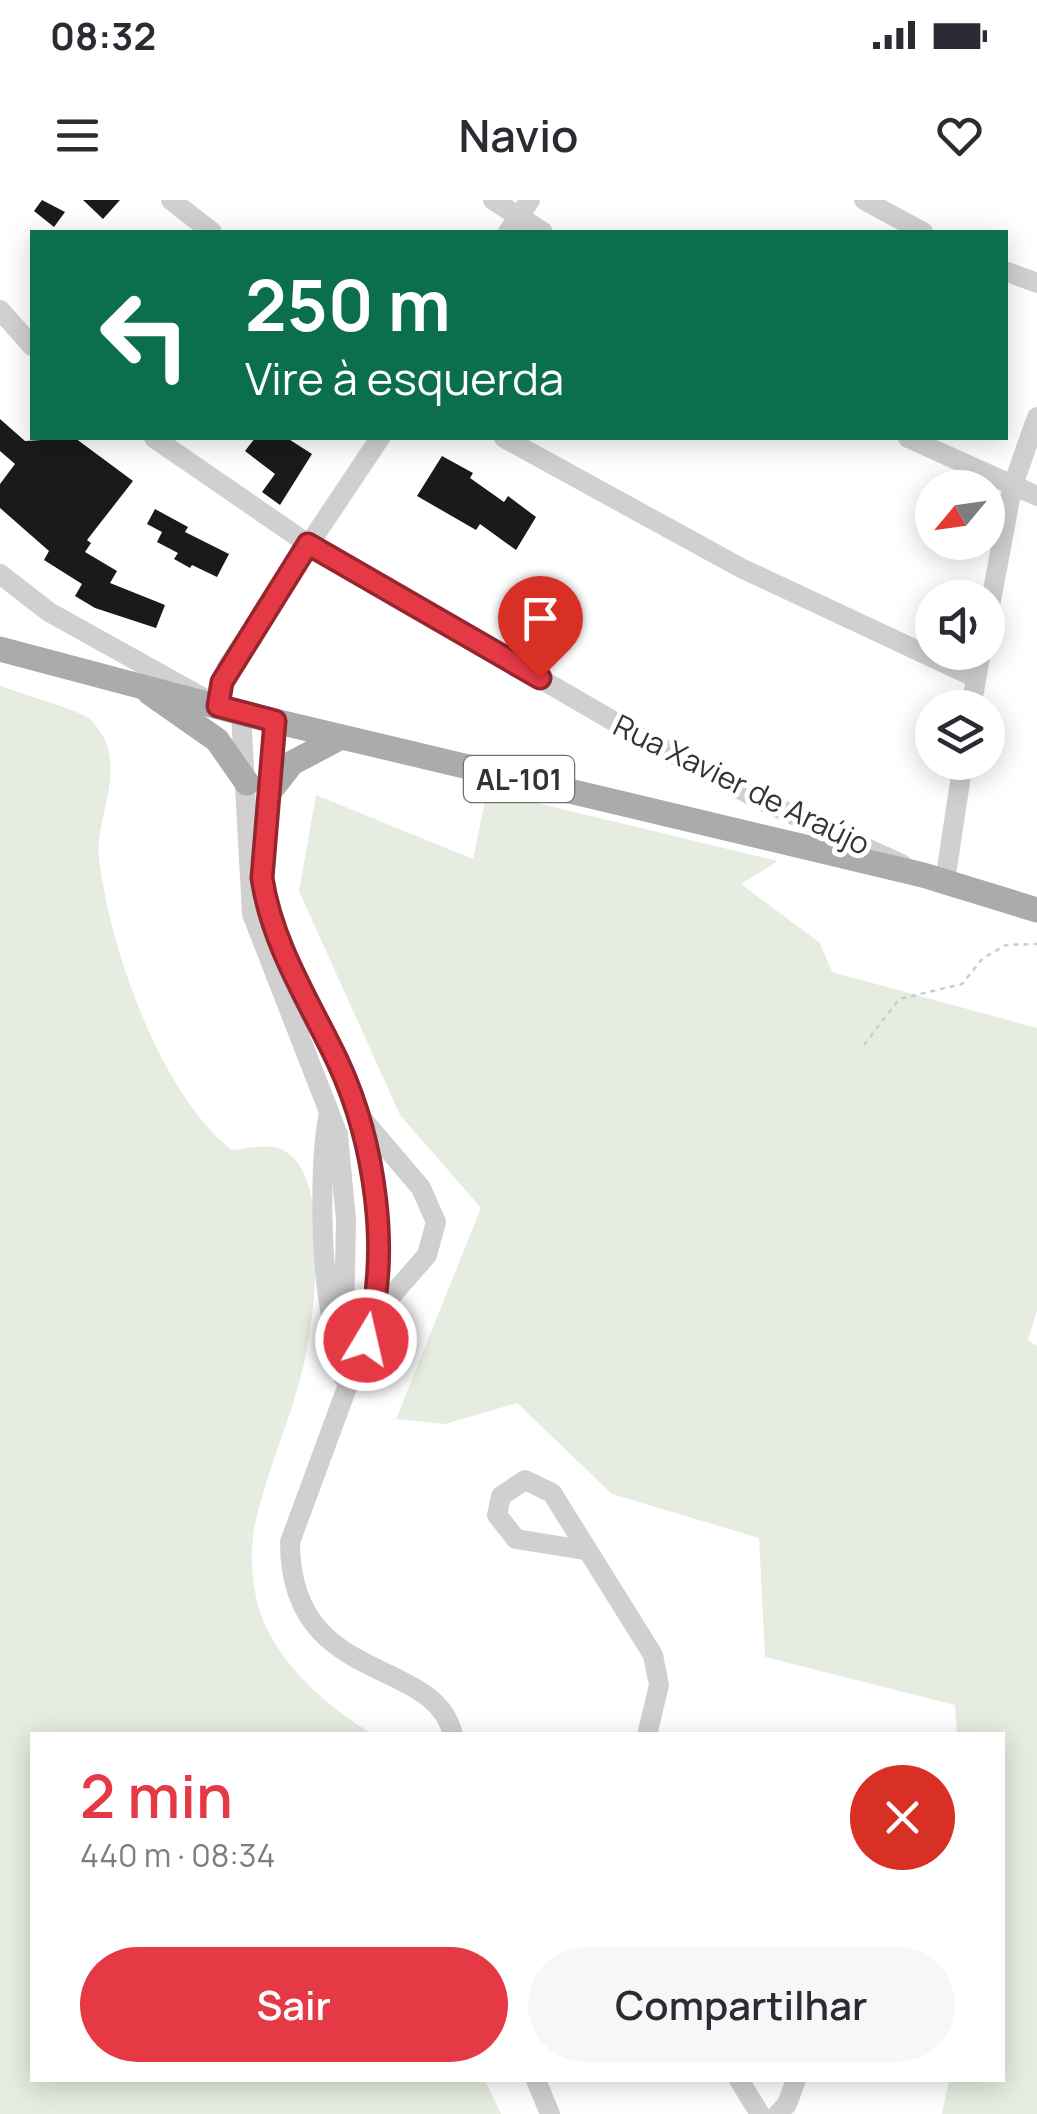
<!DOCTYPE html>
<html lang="pt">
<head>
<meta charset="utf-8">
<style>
  :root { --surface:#fff; --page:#f7f7f7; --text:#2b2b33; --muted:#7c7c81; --accent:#e63946 }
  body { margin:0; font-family:Manrope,sans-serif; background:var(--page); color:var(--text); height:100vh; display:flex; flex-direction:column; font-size:38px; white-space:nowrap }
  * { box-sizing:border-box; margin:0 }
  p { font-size:32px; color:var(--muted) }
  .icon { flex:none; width:55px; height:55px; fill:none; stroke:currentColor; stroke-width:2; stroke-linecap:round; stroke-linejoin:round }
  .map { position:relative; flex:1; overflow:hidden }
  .details { position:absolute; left:30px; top:1532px; width:975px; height:350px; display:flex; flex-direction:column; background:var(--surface); border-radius:0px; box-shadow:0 5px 25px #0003 }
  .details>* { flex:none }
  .top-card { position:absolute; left:30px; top:30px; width:978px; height:210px; border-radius:0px; box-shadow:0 5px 25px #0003; background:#0b6e4f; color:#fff; overflow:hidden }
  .needle { width:65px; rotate:241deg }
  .controls { position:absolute; left:915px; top:270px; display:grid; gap:20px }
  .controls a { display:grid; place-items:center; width:90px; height:90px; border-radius:50%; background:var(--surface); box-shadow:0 5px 25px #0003; font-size:50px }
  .pin { position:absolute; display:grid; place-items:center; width:85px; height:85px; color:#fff; margin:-102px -42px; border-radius:50% 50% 50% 0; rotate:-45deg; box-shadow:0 0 10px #0007 }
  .pin .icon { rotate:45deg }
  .me { position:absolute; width:110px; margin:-55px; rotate:9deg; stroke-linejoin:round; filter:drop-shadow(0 0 8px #0008) }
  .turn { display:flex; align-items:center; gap:35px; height:210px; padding:0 50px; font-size:45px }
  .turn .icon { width:130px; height:130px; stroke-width:2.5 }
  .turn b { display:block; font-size:70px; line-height:85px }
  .round { display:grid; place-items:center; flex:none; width:105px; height:105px; border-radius:52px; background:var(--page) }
  .head { display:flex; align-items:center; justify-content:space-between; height:170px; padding:0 50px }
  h1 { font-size:60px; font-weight:600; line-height:75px; color:var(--accent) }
  .cta { display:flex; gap:20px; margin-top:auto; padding:20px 50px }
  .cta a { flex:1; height:115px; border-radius:60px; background:var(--accent); color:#fff; font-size:40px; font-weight:600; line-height:115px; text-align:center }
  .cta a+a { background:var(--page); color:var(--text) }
  .status { display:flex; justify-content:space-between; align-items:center; height:70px; padding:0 50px; background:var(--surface); direction:ltr }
  .status svg { height:28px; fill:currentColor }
  header { display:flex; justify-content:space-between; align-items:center; height:130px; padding:0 50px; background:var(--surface); font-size:45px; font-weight:600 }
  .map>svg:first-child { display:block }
</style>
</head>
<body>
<div class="status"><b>08:32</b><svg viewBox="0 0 49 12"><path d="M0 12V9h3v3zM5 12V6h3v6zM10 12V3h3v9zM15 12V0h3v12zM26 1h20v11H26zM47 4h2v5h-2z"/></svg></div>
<header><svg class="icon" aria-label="menu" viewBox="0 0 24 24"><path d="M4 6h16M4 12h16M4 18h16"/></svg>Navio<svg class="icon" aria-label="heart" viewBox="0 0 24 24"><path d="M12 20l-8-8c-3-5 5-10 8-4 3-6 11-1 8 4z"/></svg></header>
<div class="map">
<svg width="1037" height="1914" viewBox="0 0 1037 1914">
  <rect width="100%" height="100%" fill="#fff"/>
  <!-- green -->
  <g fill="#e6ecdf">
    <path d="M0 485C20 495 82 510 91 520 133 563 94 614 99 659 110 748 160 894 232 950 245 949 265 944 278 948 335 966 314 1118 304 1163 292 1218 267 1269 255 1324 251 1344 251 1365 254 1385 262 1451 320 1502 374 1535H32V1880H485L501 1914H0Z"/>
    <path d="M487 591 778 661 741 684 820 743 832 772 1037 828V1110L1028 1140 1037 1146V1914H942L949 1880H1002V1535H957L955 1505 765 1457 759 1338 612 1294 517 1203 445 1224 396 1219 481 1008 400 915 299 691 316 595 473 659Z"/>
  </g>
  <!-- building -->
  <g fill="#1a1a1a">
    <path d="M42 0 65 12 54 27 34 11Z"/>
    <path d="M83 0H120L103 19Z"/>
    <path d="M0 219 25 241 75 238 133 281 87 340 91 343 85 352 117 371 110 383 165 405 156 428 95 408 75 396 82 384 44 360 49 351 0 308V284L15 264 0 251Z"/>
    <path d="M255 238H287L312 254 280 305 262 292 275 274 245 251Z"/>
    <path d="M442 256 473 273 470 278 504 302 508 296 536 317 516 350 480 324 476 330 417 296Z"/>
    <path d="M155 309 188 327 185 332 229 354 217 377 192 365 190 368 174 359 178 353 157 342 162 332 147 324Z"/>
  </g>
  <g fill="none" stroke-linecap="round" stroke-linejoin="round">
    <!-- path -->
    <path stroke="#cdcdcd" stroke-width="2.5" stroke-dasharray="5 5" stroke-linecap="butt" d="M864 845 899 799 962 784 983 758 1006 745 1037 744"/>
    <!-- minor -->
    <g stroke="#d0d0d0" stroke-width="20">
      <path d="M171 0 212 32"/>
      <path d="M493 0 543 32"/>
      <path d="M864 0 923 32"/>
      <path d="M508 32 530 0"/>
      <path d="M1005 71 1037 83"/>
      <path d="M0 110 32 146"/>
      <path d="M154 238 308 344 639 536 760 600 902 664"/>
      <path d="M504 238 741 368 976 478"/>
      <path d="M908 238 1037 296"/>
      <path d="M0 374 49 412 218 506 227 467 380 238"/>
      <path d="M988 417 1012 288 1037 217"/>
      <path d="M971 508 981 452"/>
      <path d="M241 513 252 714 338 935 346 1020 343 1177"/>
      <path d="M275 521 262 679 274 730 361 919 377 1023 373 1117 290 1342C290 1488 435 1454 453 1535"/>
      <path d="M945 681 963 562"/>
      <path d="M329 913C318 961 320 1098 339 1142"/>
      <path d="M364 921 421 988 436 1022 427 1055 373 1117"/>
      <path d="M584 1350 516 1339 497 1315 501 1296 525 1280 552 1293 653 1455 659 1485 647 1535"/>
      <path d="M536 1880 550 1914"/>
      <path d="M739 1880 760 1914"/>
      <path d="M778 1914 787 1904 796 1880"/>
    </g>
    <!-- major -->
    <g stroke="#ababab" stroke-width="25">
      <path d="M0 449 241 513 923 675 1037 710"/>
      <path d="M150 493 217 540 247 583"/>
      <path d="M270 591 292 563 341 537"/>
    </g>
  </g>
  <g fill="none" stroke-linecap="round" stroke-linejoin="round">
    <defs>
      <path id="route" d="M366 1140C392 1055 375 942 338 862 310 803 272 745 262 678L275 521 218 506 222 482 308 344 540 478"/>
    </defs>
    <!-- route casing -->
    <use href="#route" stroke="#96252e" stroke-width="25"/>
    <!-- route -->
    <use href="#route" stroke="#e63946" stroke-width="18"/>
  </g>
  <g text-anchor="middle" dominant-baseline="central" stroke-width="10" stroke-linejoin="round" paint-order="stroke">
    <!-- shield labels -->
    <rect fill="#fff" stroke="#707070" stroke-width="2.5" x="464" y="556" width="110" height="46" rx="8"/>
    <g font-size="28" font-weight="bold" fill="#333">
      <text x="519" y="579">AL-101</text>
    </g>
    <!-- street labels -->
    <g font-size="30" fill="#333" stroke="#fff">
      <text transform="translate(742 584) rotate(26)">Rua Xavier de Araújo</text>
    </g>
  </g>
</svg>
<div class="controls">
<a><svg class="needle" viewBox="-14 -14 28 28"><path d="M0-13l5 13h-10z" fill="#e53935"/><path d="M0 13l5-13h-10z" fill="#7c7c81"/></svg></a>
<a><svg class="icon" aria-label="sound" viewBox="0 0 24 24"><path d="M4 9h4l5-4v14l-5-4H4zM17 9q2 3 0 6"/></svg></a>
<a><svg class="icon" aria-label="layers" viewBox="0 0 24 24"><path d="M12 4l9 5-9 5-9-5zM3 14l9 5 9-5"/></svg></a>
</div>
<div class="pin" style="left:540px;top:478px;background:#d93025"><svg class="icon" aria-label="arrive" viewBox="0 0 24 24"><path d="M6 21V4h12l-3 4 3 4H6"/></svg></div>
<svg class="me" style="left:366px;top:1140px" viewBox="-20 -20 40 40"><circle r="17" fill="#e63946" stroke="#fff" stroke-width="3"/><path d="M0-11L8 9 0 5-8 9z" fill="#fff"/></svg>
<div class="top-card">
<div class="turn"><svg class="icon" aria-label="left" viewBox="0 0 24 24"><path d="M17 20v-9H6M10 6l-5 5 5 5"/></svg><div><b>250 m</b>Vire à esquerda</div></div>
</div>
<section class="details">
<div class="head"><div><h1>2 min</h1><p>440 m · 08:34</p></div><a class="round" style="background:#d93025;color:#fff"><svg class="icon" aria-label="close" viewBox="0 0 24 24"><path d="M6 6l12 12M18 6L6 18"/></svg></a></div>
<div class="cta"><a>Sair</a><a>Compartilhar</a></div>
</section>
</div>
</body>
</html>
